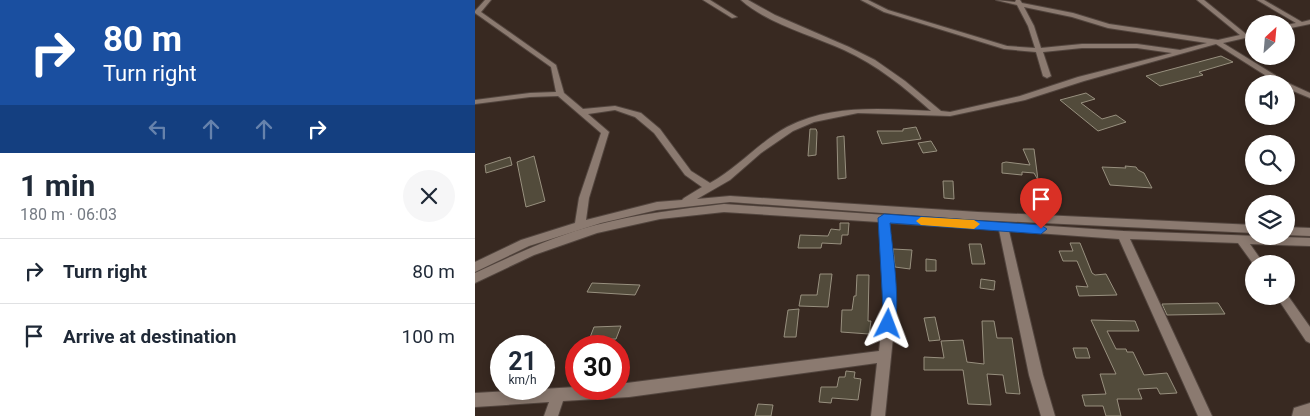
<!DOCTYPE html>
<html lang="en">
<head>
<meta charset="utf-8">
<style>
  :root { --surface:#fff; --page:#f6f6f7; --text:#1f2937; --muted:#747a83; --line:#e0e1e3 }
  body { margin:0; font-family:Roboto,sans-serif; background:var(--page); color:var(--text); height:100vh; display:flex; flex-direction:column; font-size:19px; white-space:nowrap }
  * { box-sizing:border-box; margin:0 }
  p { font-size:16px; color:var(--muted) }
  .icon { flex:none; width:28px; height:28px; fill:none; stroke:currentColor; stroke-width:2; stroke-linecap:round; stroke-linejoin:round }
  .map { position:relative; flex:1; overflow:hidden }
  .panel { display:flex; flex-direction:column; background:var(--surface); width:475px }
  .panel>* { flex:none }
  .top-card { background:#1a4fa0; color:#fff; overflow:hidden }
  .needle { width:32px; rotate:26deg }
  .tools { position:absolute; left:770px; top:15px; display:grid; gap:10px }
  .tools a { display:grid; place-items:center; width:50px; height:50px; border-radius:50%; background:var(--surface); box-shadow:0 2px 8px #0003; font-size:25px }
  .speed { position:absolute; left:15px; top:335px; display:flex; gap:10px; font-size:25px; font-weight:700; text-align:center }
  .speed>* { display:grid; place-content:center; width:65px; height:65px; border-radius:50%; background:var(--surface); box-shadow:0 2px 8px #0003; line-height:1 }
  .speed small { font-size:12px; font-weight:400 }
  .speed .limit { border:8px solid #d22; background:#fff; color:#111 }
  .pin { position:absolute; display:grid; place-items:center; width:42px; height:42px; color:#fff; margin:-51px -21px; border-radius:50% 50% 50% 0; rotate:-45deg; box-shadow:0 0 5px #0007 }
  .pin .icon { rotate:45deg }
  .me { position:absolute; width:55px; margin:-28px; rotate:3deg; stroke-linejoin:round; filter:drop-shadow(0 0 4px #0008) }
  .turn { display:flex; align-items:center; gap:18px; height:105px; padding:0 20px; font-size:22px }
  .turn .icon { width:65px; height:65px; stroke-width:2.5 }
  .turn b { display:block; font-size:35px; line-height:42px }
  .lanes { display:flex; align-items:center; height:48px; padding:0 20px; background:#0003; justify-content:center; gap:25px; direction:ltr }
  .lanes .off { opacity:.35 }
  .round { display:grid; place-items:center; flex:none; width:52px; height:52px; border-radius:26px; background:var(--page) }
  .head { display:flex; align-items:center; justify-content:space-between; height:85px; padding:0 20px }
  h1 { font-size:30px; font-weight:700; line-height:38px }
  ul { padding:0; list-style:none }
  li { display:flex; align-items:center; gap:15px; height:65px; padding:0 20px; border-top:1px solid var(--line) }
  li div { flex:1 }
  li b { display:block; font-size:19px }
  li em { font-style:normal }
  main { display:flex; flex:1; min-height:0 }
  .map>svg:first-child { display:block }
</style>
</head>
<body>
<main>
<section class="panel">
<div class="top-card">
<div class="turn"><svg class="icon" aria-label="right" viewBox="0 0 24 24"><path d="M7 20v-9h11M14 6l5 5-5 5"/></svg><div><b>80 m</b>Turn right</div></div>
<div class="lanes"><svg class="icon off" aria-label="left" viewBox="0 0 24 24"><path d="M17 20v-9H6M10 6l-5 5 5 5"/></svg><svg class="icon off" aria-label="ahead" viewBox="0 0 24 24"><path d="M12 20V5M6 11l6-6 6 6"/></svg><svg class="icon off" aria-label="ahead" viewBox="0 0 24 24"><path d="M12 20V5M6 11l6-6 6 6"/></svg><svg class="icon" aria-label="right" viewBox="0 0 24 24"><path d="M7 20v-9h11M14 6l5 5-5 5"/></svg></div>
</div>
<div class="head"><div><h1>1 min</h1><p>180 m · 06:03</p></div><a class="round"><svg class="icon" aria-label="close" viewBox="0 0 24 24"><path d="M6 6l12 12M18 6L6 18"/></svg></a></div>
<ul>
<li><svg class="icon" aria-label="right" viewBox="0 0 24 24"><path d="M7 20v-9h11M14 6l5 5-5 5"/></svg><div><b>Turn right</b></div><em>80 m</em></li>
<li><svg class="icon" aria-label="arrive" viewBox="0 0 24 24"><path d="M6 21V4h12l-3 4 3 4H6"/></svg><div><b>Arrive at destination</b></div><em>100 m</em></li>
</ul>
</section>
<div class="map">
<svg width="835" height="416" viewBox="0 0 835 416">
  <rect width="100%" height="100%" fill="#382921"/>
  <!-- building -->
  <g fill="#524b3b" stroke="#98907f">
    <path d="M746 56 758 62 724 72 728 75 685 86 671 76Z"/>
    <path d="M611 93 620 99 606 103 627 119 641 115 651 122 623 131 585 100Z"/>
    <path d="M441 127 446 139 407 144 402 131H428V129Z"/>
    <path d="M335 129H341L342 132 341 155 333 156Z"/>
    <path d="M369 136 371 178 363 179 362 137Z"/>
    <path d="M456 141 462 151 448 153 443 143Z"/>
    <path d="M548 149H559L563 180 559 173 547 172V175L527 173V163L531 162 555 165Z"/>
    <path d="M59 156 70 201 51 207 42 162Z"/>
    <path d="M35 157 37 165 11 173 10 165Z"/>
    <path d="M650 166 661 167 663 170 669 173 677 188 635 185 627 167 651 168Z"/>
    <path d="M468 181H478L479 199 469 198Z"/>
    <path d="M365 223H374L373 235H367L366 244 347 243 346 248H323L325 235 353 236 356 229 365 230Z"/>
    <path d="M595 243H605L617 273 620 275 631 274 642 295 604 296 601 286 613 287 602 261H588L584 251H598Z"/>
    <path d="M494 244H506L510 264H497Z"/>
    <path d="M418 249 437 250 435 269 420 267Z"/>
    <path d="M451 259 461 260V271H451Z"/>
    <path d="M345 274H357L353 307 324 306 326 295H342Z"/>
    <path d="M382 275H394L393 321H396L394 334 366 332 367 310H377L379 296H381Z"/>
    <path d="M506 279 520 281 519 290 505 288Z"/>
    <path d="M117 283 140 284 165 285 160 295 112 292Z"/>
    <path d="M743 303 750 314 692 315 687 304Z"/>
    <path d="M324 309 321 337H309L313 310Z"/>
    <path d="M460 317 465 340 454 341 449 318Z"/>
    <path d="M616 320 660 321 664 331H632L641 349H651L652 352H658L669 375 692 373 702 393 685 394 682 388 663 389 667 399H642L646 416H631L628 406H610L607 395 631 394 625 374H641Z"/>
    <path d="M507 321H519L522 338H537L545 394 531 393 528 375 512 374 516 405 493 404 488 370H449V357L469 358 466 341 488 340 492 362 509 364Z"/>
    <path d="M146 326 141 339 114 340 119 327Z"/>
    <path d="M598 348H612L615 358H601Z"/>
    <path d="M69 361H79L69 384Z"/>
    <path d="M371 371 380 372 379 378 386 379 383 400 357 398 356 403 344 402 346 387H362L364 377H370Z"/>
    <path d="M283 404 298 405 296 416H280Z"/>
  </g>
  <g fill="none" stroke-linecap="round" stroke-linejoin="round">
    <defs>
      <g id="minor">
        <path d="M10 0H16L6 12 81 65 89 93 108 109 140 106 166 113 185 129 216 171 235 183C263 168 284 142 312 127 357 104 408 109 456 111 429 87 402 65 369 50 336 35 293 24 266 0H273L300 15 374 47 400 60 430 81 466 111 475 112 545 96 603 77 697 53 662 48H607L568 52 576 76 572 78 568 76 561 52 529 49 409 12 386 0H393L413 10 532 46 560 48 553 26 542 5 521 0 540 2 541 0H545L547 3 598 13 634 24 743 40 765 35 722 0H729L771 34 779 32V36L748 43 813 83 835 93V98L811 88V84H804L741 44 609 81 550 100 475 116 383 113 339 122 318 131 286 153 255 180 222 199 255 196 503 212 779 225V233L503 220 255 202 182 210 126 223 54 246 0 272V262L46 240 100 223 104 198 126 133 83 96 55 97 0 104V100L55 93 81 92 76 67 0 13V11ZM549 7 597 17 633 28 732 43 705 50 662 44H607L566 48 559 26ZM140 110 160 117 179 133 210 175 227 187 209 198 207 200 182 202 111 220 114 198 134 132 113 114Z"/>
        <path d="M228 0H235L262 17 257 18Z"/>
        <path d="M782 0H789L827 22 835 20V24L811 29V25L821 23Z"/>
        <path d="M249 204 648 231 835 238V246L775 244 789 264H779V265L763 243 655 239 737 416H723L644 239 534 231 568 375 580 416H566L554 375 524 230 414 223 421 308 410 416H396L402 363 154 397 88 401 83 416H69L74 402 0 407V393L101 387V389H144V384L404 351 409 308 404 222 249 212 185 219 122 233 59 255 0 283V273C39 255 79 236 121 225 163 214 206 209 249 204Z"/>
        <path d="M811 227 835 228V236L811 235Z"/>
        <path d="M811 293 835 327V343L831 341 801 296H811Z"/>
        <path d="M835 403V416H817L819 408Z"/>
      </g>
    </defs>
    <!-- minor casing -->
    <use href="#minor" stroke="#52453e" stroke-width="2"/>
    <!-- minor -->
    <use href="#minor" fill="#8b7a70" fill-rule="evenodd"/>
  </g>
  <!-- route -->
  <path fill="#1a73e8" stroke="#114b97" d="M409 214 566 225 572 229 566 234 415 223C417 247 427 309 418 329L413 331 408 329 406 324 408 308 403 218Z"/>
  <!-- slow -->
  <path fill="#f59e0b" d="M446 217 499 220 505 224 499 229 446 225 441 221Z"/>
</svg>
<div class="tools">
<a><svg class="needle" viewBox="-14 -14 28 28"><path d="M0-13l5 13h-10z" fill="#e53935"/><path d="M0 13l5-13h-10z" fill="#747a83"/></svg></a>
<a><svg class="icon" aria-label="sound" viewBox="0 0 24 24"><path d="M4 9h4l5-4v14l-5-4H4zM17 9q2 3 0 6"/></svg></a>
<a><svg class="icon" aria-label="search" viewBox="0 0 24 24"><circle cx="10" cy="10" r="6"/><path d="M15 15l6 6"/></svg></a>
<a><svg class="icon" aria-label="layers" viewBox="0 0 24 24"><path d="M12 4l9 5-9 5-9-5zM3 14l9 5 9-5"/></svg></a>
<a>+</a>
</div>
<div class="speed"><div>21<small>km/h</small></div><div class="limit">30</div></div>
<div class="pin" style="left:566px;top:229px;background:#d93025"><svg class="icon" aria-label="arrive" viewBox="0 0 24 24"><path d="M6 21V4h12l-3 4 3 4H6"/></svg></div>
<svg class="me" style="left:413px;top:324px" viewBox="-20 -20 40 40"><path d="M0-17L14 15 0 8-14 15z" fill="#1a73e8" stroke="#fff" stroke-width="4"/></svg>
</div>
</main>
</body>
</html>
